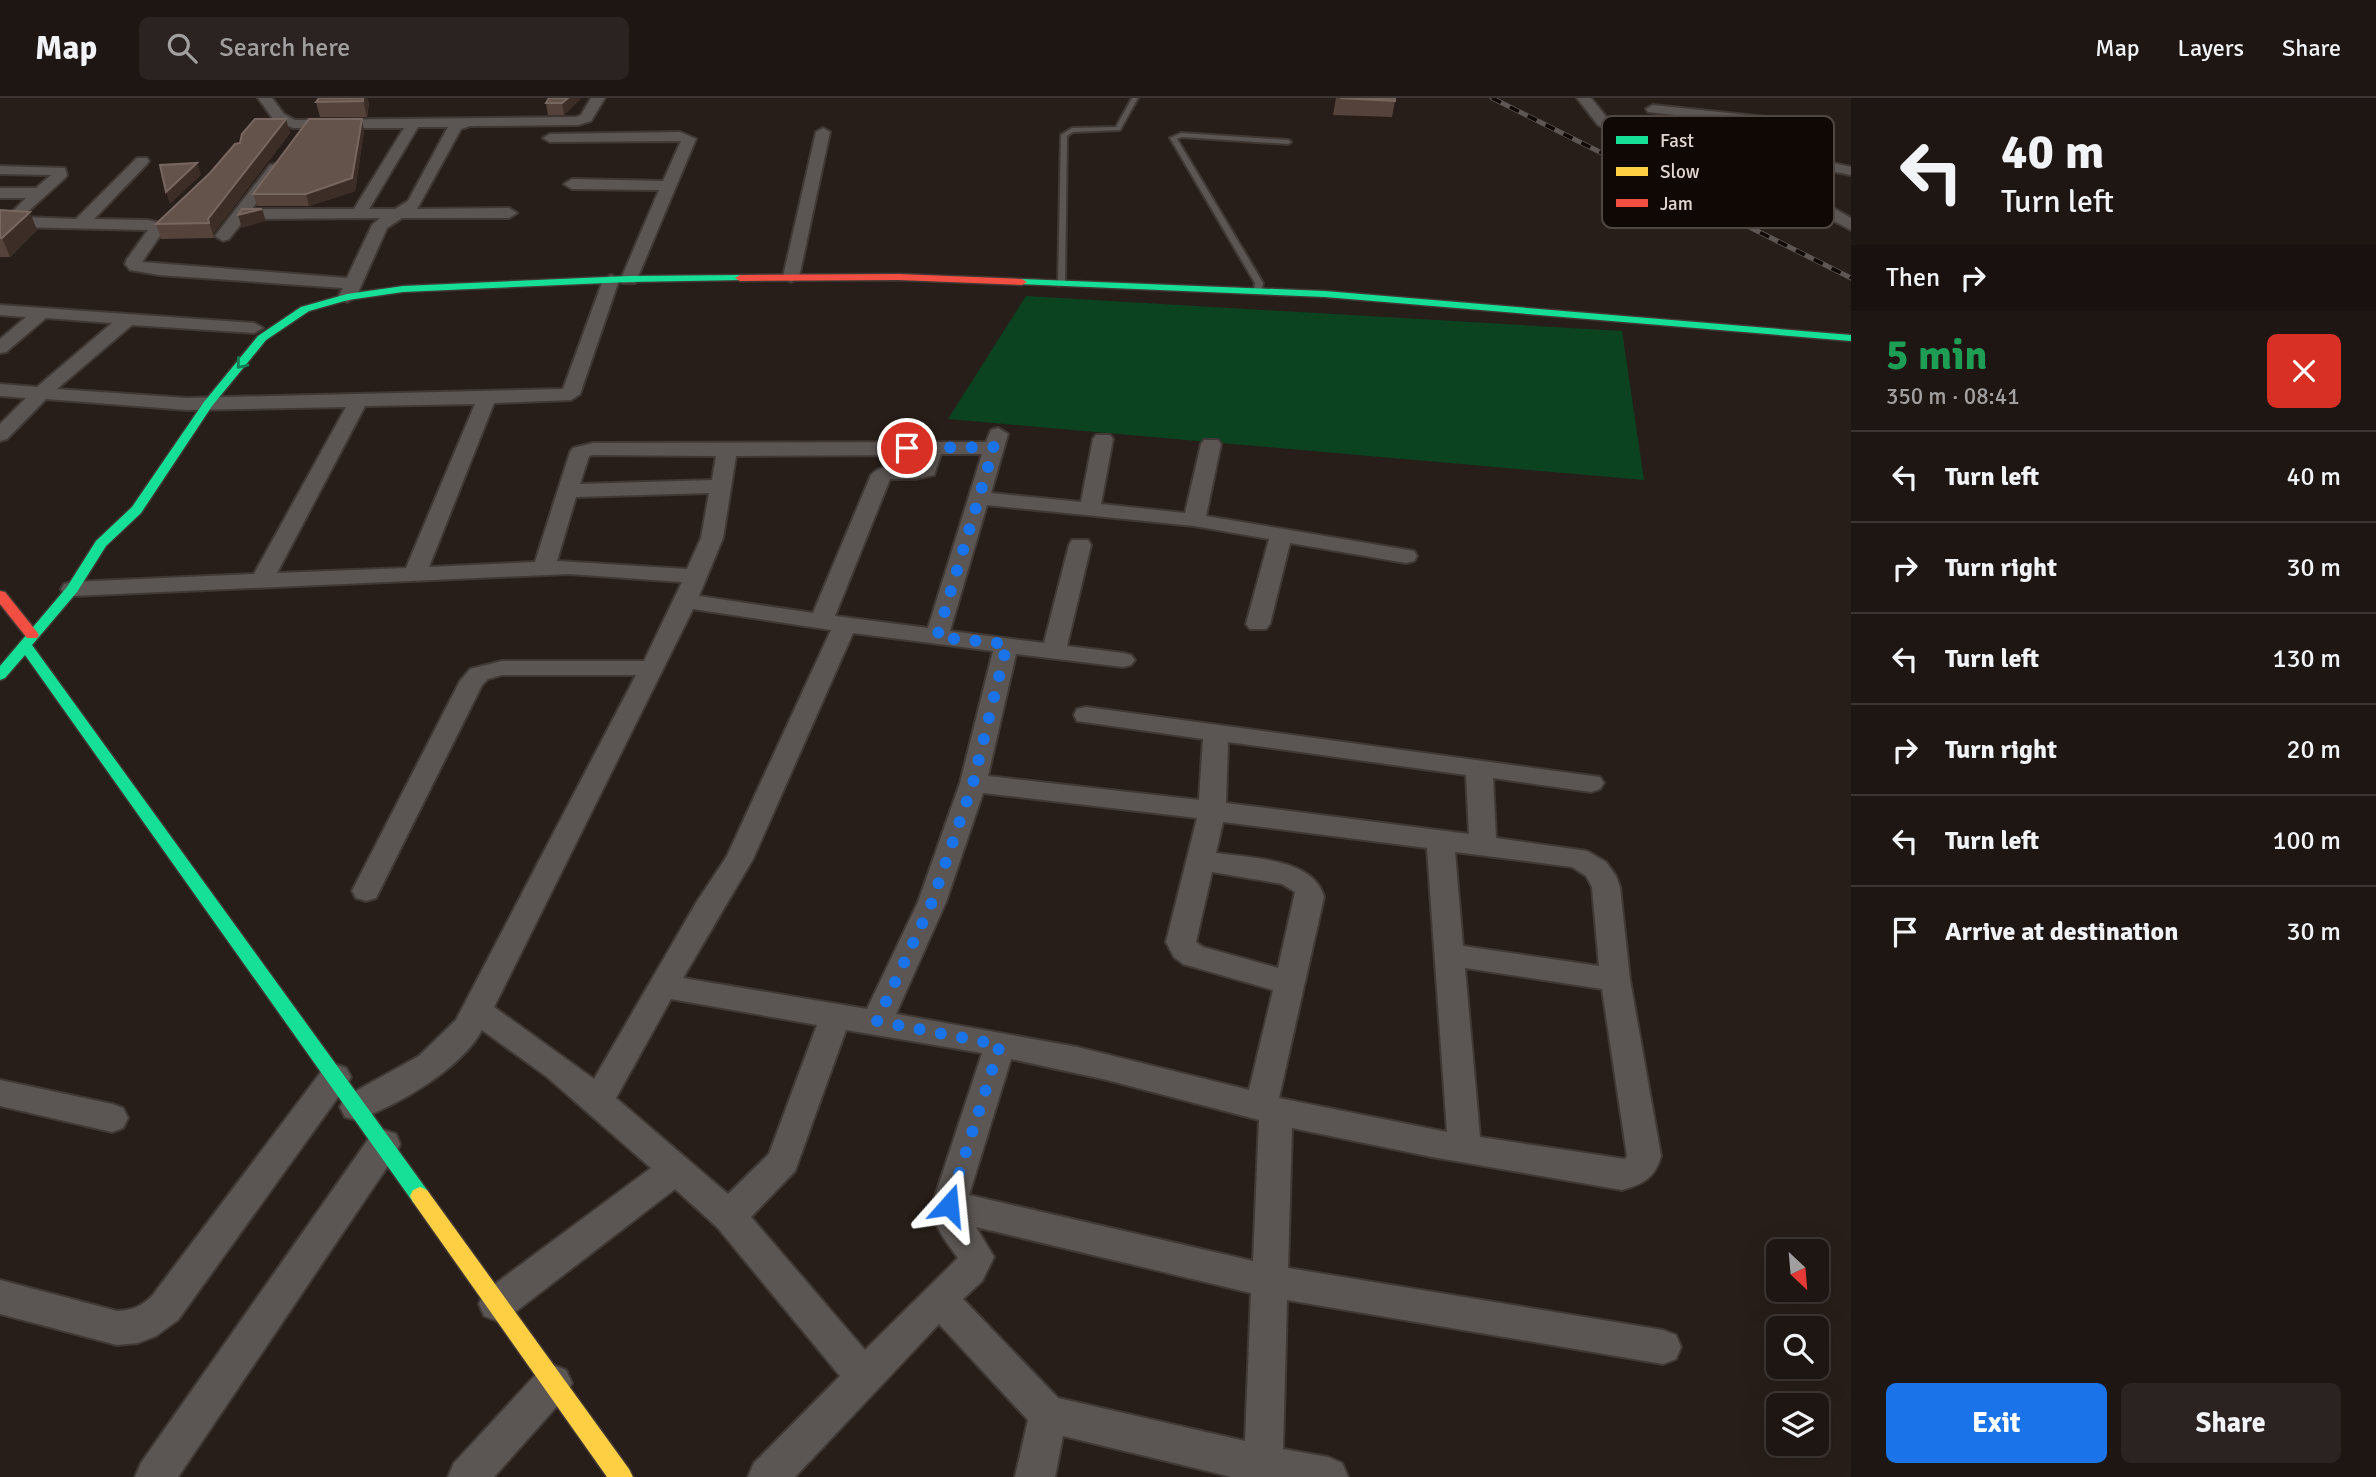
<!DOCTYPE html>
<html lang="en">
<head>
<meta charset="utf-8">
<style>
  :root { --surface:#1e1613; --page:#2b2321; --text:#f1f3f6; --muted:#a19fa0; --line:#3c3533; --accent:#1a73e8 }
  body { margin:0; font-family:Signika,sans-serif; background:var(--page); color:var(--text); height:100vh; display:flex; flex-direction:column; font-size:26px; white-space:nowrap }
  * { box-sizing:border-box; margin:0 }
  p { font-size:23px; color:var(--muted) }
  .icon { flex:none; width:38px; height:38px; fill:none; stroke:currentColor; stroke-width:2; stroke-linecap:round; stroke-linejoin:round }
  .map { position:relative; flex:1; overflow:hidden }
  .details { display:flex; flex-direction:column; background:var(--surface); width:525px }
  .details>* { flex:none }
  .top-card { background:#1e1613; color:var(--text); overflow:hidden }
  .needle { width:46px; rotate:154deg }
  .controls { position:absolute; left:1766px; top:1141px; display:grid; gap:14px }
  .controls a { display:grid; place-items:center; width:63px; height:63px; border-radius:10px; background:var(--surface); box-shadow:0 7px 28px #0002,0 0 0 2px var(--line); font-size:35px }
  .pin { position:absolute; display:grid; place-items:center; width:60px; height:60px; color:#fff; margin:-30px; border:4px solid #fff; border-radius:50%; box-shadow:0 2px 7px #0007 }
  .me { position:absolute; width:77px; margin:-38px; rotate:18deg; stroke-linejoin:round; filter:drop-shadow(0 0 5px #0008) }
  .turn { display:flex; align-items:center; gap:24px; height:147px; padding:0 35px; font-size:32px }
  .turn .icon { width:91px; height:91px; stroke-width:2.5 }
  .turn b { display:block; font-size:49px; line-height:60px }
  .then { display:flex; align-items:center; height:66px; padding:0 35px; background:#0003; gap:14px; font-size:26px }
  .round { display:grid; place-items:center; flex:none; width:74px; height:74px; border-radius:10px; background:var(--page) }
  .summary { display:flex; align-items:center; justify-content:space-between; height:119px; padding:0 35px }
  h1 { font-size:42px; font-weight:700; line-height:52px; color:#1e9e55 }
  .action { display:flex; gap:14px; margin-top:auto; padding:14px 35px }
  .action a { flex:1; height:80px; border-radius:10px; background:var(--accent); color:#fff; font-size:28px; font-weight:700; line-height:80px; text-align:center }
  .action a+a { background:var(--page); color:var(--text) }
  ul { padding:0; list-style:none }
  li { display:flex; align-items:center; gap:21px; height:91px; padding:0 35px; border-top:2px solid var(--line) }
  li div { flex:1 }
  li b { display:block; font-size:26px }
  li em { font-style:normal }
  header { display:flex; align-items:center; gap:42px; box-sizing:border-box; height:98px; padding:0 35px; background:var(--surface); border-bottom:2px solid var(--line) }
  header strong { font-size:33px }
  nav { display:flex; gap:38px; margin-inline-start:auto; font-size:24px }
  .search { width:490px; height:63px; background:var(--page); display:flex; align-items:center; gap:18px; box-sizing:border-box; padding:0 24px; border-radius:10px; color:var(--muted); font-size:26px }
  main { display:flex; flex:1; min-height:0 }
  .map>svg:first-child { display:block }
</style>
</head>
<body>
<header>
<strong>Map</strong>
<div class="search"><svg class="icon" aria-label="search" viewBox="0 0 24 24"><circle cx="10" cy="10" r="6"/><path d="M15 15l6 6"/></svg>Search here</div>
<nav><a>Map</a><a>Layers</a><a>Share</a></nav>
</header>
<main>
<div class="map">
<svg width="1851" height="1379" viewBox="0 0 1851 1379">
  <rect width="100%" height="100%" fill="#281e19"/>
  <!-- green -->
  <path fill="#0b4220" d="M1026 198 1622 233 1644 382 948 321Z"/>
  <g fill="none" stroke-linecap="round" stroke-linejoin="round">
    <defs>
      <g id="lane">
        <path d="M1132 0H1138L1120 32 1073 34 1067 38 1065 186 1058 188 1061 37 1072 30 1116 29Z"/>
        <path d="M1181 35 1288 42 1291 44 1288 46 1182 39 1177 41 1263 185 1261 194 1254 192 1255 185 1170 40Z"/>
      </g>
      <g id="street">
        <path d="M258 0H272L284 16 295 22 576 19 581 17 591 0H605L591 23 578 27 470 28 461 31 417 111 509 110 517 115 509 120H402L387 130 356 199 347 204 338 199 343 190 159 177 130 172 125 166 127 161 148 132 16 129 10 127 5 121 26 100H0V90H36L51 77 0 76V68L65 70 67 77 65 80 22 119 76 121 137 60H147L149 63 147 66 94 121 148 122 164 126 166 129 142 164 347 180 372 127 380 120 245 121 229 141 223 143 215 138 270 67 275 66 282 70 252 111H354L404 30H293L274 22ZM418 29H448L408 103 395 111H369Z"/>
        <path d="M1577 0H1591L1608 21 1615 24 1767 41 1819 62 1851 69V77L1810 69 1764 49 1701 42 1812 98 1851 120V132L1687 46V40L1607 31 1598 27Z"/>
        <path d="M1653 7 1795 22 1802 26 1795 30 1648 14 1646 11Z"/>
        <path d="M823 30 830 34 799 179 791 184 783 179 816 34Z"/>
        <path d="M680 34 696 41 637 181 635 185H623L621 181 659 92 572 91 564 86 572 81 663 83 681 43 550 44 543 40 550 36Z"/>
        <path d="M611 177 619 182 580 296 571 302 494 305 429 469 535 464 570 354 573 350 593 345 986 344 991 332 998 330 1008 336 991 395 1081 404 1093 341 1096 337H1110L1113 341 1101 406 1185 415 1201 346 1204 342H1218L1221 346 1206 418 1414 453 1417 458 1414 463 1406 465 1290 445 1270 526 1266 531H1250L1246 526 1269 441 1194 428 987 407 950 533 1044 545 1069 447 1072 442H1088L1091 447 1067 548 1123 555 1131 557 1135 562 1131 567 1123 569 1016 556 988 678 1199 702 1203 641 1077 623 1074 617 1077 611 1086 609 1600 679 1604 685 1600 691 1591 694 1493 680 1496 740 1587 753 1606 764 1616 778 1620 789 1630 882 1661 1058C1655 1080 1643 1086 1622 1092L1432 1059 1292 1030 1288 1170 1663 1232 1676 1237 1681 1249 1676 1261 1663 1266 1287 1202 1283 1351 1328 1359 1342 1365 1348 1379H1232L1063 1338 1055 1379H1015L1028 1322 939 1226 795 1379H748L754 1365 840 1278 717 1129 675 1091 510 1218 497 1223 484 1218 479 1206 484 1194 651 1070 547 979 482 932C461 971 397 1008 356 1022L345 1019 340 1009 345 999 419 958 456 922 636 577H502L488 581 482 587 376 800 366 803 356 800 352 793 460 583 470 571 502 563H644L682 484 569 476 72 498 64 496 61 491 64 486 72 484 254 476 346 309 187 312 46 301 7 341 0 343V326L26 300 0 298V286L37 289 112 225 46 220 6 254 0 255V241L26 219 0 217V207L254 225 263 230 254 235 132 227 57 291 187 300 563 291 603 182ZM475 306 406 470 277 475 365 308ZM941 356H982L928 530 835 518 890 381H915L934 377ZM593 357 716 358 712 382 580 386 589 358ZM921 357 918 369C902 369 882 364 871 377L813 515 699 498 723 440 736 358ZM709 395 701 440 687 471 557 463 576 399ZM693 511 831 532 727 758 696 805 594 981 494 909ZM853 535 993 553 960 685 918 804 867 911 683 880 753 761ZM1228 644 1466 677 1469 736 1226 705ZM983 695 1197 720 1166 844 1174 859 1183 866 1273 892 1249 992 1077 949 896 916 946 804ZM1223 724 1427 750 1447 1034 1279 1000 1324 799C1314 760 1249 760 1216 755ZM1455 754 1572 769 1586 778 1592 789 1599 868 1463 848ZM1212 774 1282 786 1295 794 1278 870 1203 849 1196 844ZM1465 870 1602 891 1627 1058 1625 1061 1480 1039ZM671 901 817 927 769 1056 728 1096 616 1000ZM846 932 982 955 932 1107C932 1127 947 1144 958 1160L865 1252 751 1119 795 1073ZM1011 961 1107 982 1259 1022 1253 1163 969 1097ZM976 1129 1251 1195 1245 1343 1058 1300 963 1201 982 1183 994 1159Z"/>
        <path d="M335 966 346 970 351 979 346 988 178 1222 156 1238 138 1245 117 1247 0 1216V1182L117 1213C133 1212 141 1209 152 1198L324 970Z"/>
        <path d="M0 982 112 1006 123 1010 128 1020 123 1030 112 1034 0 1008Z"/>
        <path d="M384 1032 396 1036 400 1046 396 1056 178 1379H135L141 1365 372 1036Z"/>
        <path d="M553 1267 566 1272 572 1285 566 1298 494 1379H448L454 1365 540 1272Z"/>
      </g>
      <g id="fast">
        <path d="M740 177 744 178V182L629 184 403 194 348 202 309 213 266 242 212 308 141 415 106 448 77 494 32 547 427 1092 430 1098 427 1104 420 1107 413 1104 25 557 5 580 0 582V568L67 489 96 443 132 409 204 304 258 238 301 209 347 196 403 188 629 178Z"/>
        <path d="M1022 181 1325 193 1851 237V243L1325 199 1018 186 1017 184Z"/>
      </g>
      <path id="slow" d="M420 1089 427 1092 629 1371 633 1379H607L413 1104 410 1098 413 1092Z"/>
      <g id="jam">
        <path d="M899 176 1022 181 1027 184 1022 187 899 182 740 183 735 180 740 177Z"/>
        <path d="M0 493 5 494 37 534 39 537 37 540H27L0 506Z"/>
      </g>
    </defs>
    <!-- lane casing -->
    <use href="#lane" stroke="#403834" stroke-width="4"/>
    <!-- street casing -->
    <use href="#street" stroke="#403834" stroke-width="4"/>
    <!-- fast casing -->
    <use href="#fast" stroke="#403834" stroke-width="3"/>
    <!-- slow casing -->
    <use href="#slow" stroke="#403834" stroke-width="3"/>
    <!-- jam casing -->
    <use href="#jam" stroke="#403834" stroke-width="3"/>
    <!-- lane -->
    <use href="#lane" fill="#5b5654" fill-rule="evenodd"/>
    <!-- street -->
    <use href="#street" fill="#5b5654" fill-rule="evenodd"/>
    <!-- fast -->
    <use href="#fast" fill="#16e098" fill-rule="evenodd"/>
    <!-- slow -->
    <use href="#slow" fill="#ffcf43" fill-rule="evenodd"/>
    <!-- jam -->
    <use href="#jam" fill="#f24e42" fill-rule="evenodd"/>
    <defs>
      <path id="rail" d="M1492 0 1851 180"/>
    </defs>
    <!-- rail casing -->
    <use href="#rail" stroke="#5d5654" stroke-width="5"/>
    <!-- rail -->
    <use href="#rail" stroke="#100805" stroke-width="3.5" stroke-dasharray="10" stroke-linecap="butt"/>
  </g>
  <!-- wall -->
  <g fill="#55433b">
    <path d="M319 0H367L369 5 367 19H320L316 4Z"/>
    <path d="M548 0H581L564 17H548L546 5 548 3Z"/>
    <path d="M1336 0 1395 3 1392 19 1333 17Z"/>
    <path d="M286 21 290 35 213 136 214 140 161 141 156 126 240 45Z"/>
    <path d="M364 33 355 93 309 108H257L253 96Z"/>
    <path d="M0 112 37 132 10 159H0Z"/>
  </g>
  <!-- shaded-wall -->
  <g fill="#3c2e27">
    <path d="M363 0H367L369 5 367 19 363 3Z"/>
    <path d="M568 0H581L564 17 562 5Z"/>
    <path d="M286 21 290 35 213 136 214 140 208 121Z"/>
    <path d="M362 21 364 33 355 93 309 108 306 96Z"/>
    <path d="M197 65 201 77 170 106 166 94Z"/>
    <path d="M262 111 266 123 242 130 238 117Z"/>
    <path d="M30 114 37 132 10 159 2 140Z"/>
  </g>
  <!-- building -->
  <g fill="#64534b" stroke="#786760" stroke-width="2">
    <path d="M319 0H363V3L316 4Z"/>
    <path d="M549 0H568L562 5H546Z"/>
    <path d="M1340 0H1395V3Z"/>
    <path d="M255 21H286L208 121 209 125 156 126 210 75 235 46 240 45 242 36Z"/>
    <path d="M309 21H362L352 80 306 96H253Z"/>
    <path d="M197 65 166 94 160 67Z"/>
    <path d="M242 111H262L238 117Z"/>
    <path d="M0 112 30 114 2 140H0Z"/>
  </g>
  <!-- one-way arrows -->
  <defs><path id="oneway-chevron" d="M-2-3.5L2.5 0L-2 3.5" fill="none" stroke-width="1.6" stroke-linecap="round" stroke-linejoin="round" transform="scale(1.75)"/></defs>
  <use stroke="#137f56" href="#oneway-chevron" transform="translate(241 266) rotate(130)"/>
  <g fill="none" stroke-linecap="round" stroke-linejoin="round">
    <!-- route -->
    <path stroke="#1a73e8" stroke-width="12" stroke-dasharray="0 21.6" d="M907 350 994 349 937 539 1007 546 973 685 932 804 877 923 1000 947 949 1107"/>
  </g>
  <!-- legend -->
  <rect x="1602" y="18" width="232" height="112" rx="10" fill="#100805" stroke="#4f4642" stroke-width="2"/>
  <rect x="1616" y="38" width="32" height="8" fill="#16e098"/>
  <rect x="1616" y="69" width="32" height="9" fill="#ffcf43"/>
  <rect x="1616" y="101" width="32" height="8" fill="#f24e42"/>
  <g font-size="19" fill="#e2d5cf">
    <text x="1660" y="49">Fast</text>
    <text x="1660" y="80">Slow</text>
    <text x="1660" y="112">Jam</text>
  </g>
</svg>
<div class="controls">
<a><svg class="needle" viewBox="-14 -14 28 28"><path d="M0-13l5 13h-10z" fill="#e53935"/><path d="M0 13l5-13h-10z" fill="#a19fa0"/></svg></a>
<a><svg class="icon" aria-label="search" viewBox="0 0 24 24"><circle cx="10" cy="10" r="6"/><path d="M15 15l6 6"/></svg></a>
<a><svg class="icon" aria-label="layers" viewBox="0 0 24 24"><path d="M12 4l9 5-9 5-9-5zM3 14l9 5 9-5"/></svg></a>
</div>
<div class="pin" style="left:907px;top:350px;background:#d93025"><svg class="icon" aria-label="arrive" viewBox="0 0 24 24"><path d="M6 21V4h12l-3 4 3 4H6"/></svg></div>
<svg class="me" style="left:949px;top:1107px" viewBox="-20 -20 40 40"><path d="M0-17L14 15 0 8-14 15z" fill="#1a73e8" stroke="#fff" stroke-width="4"/></svg>
</div>
<section class="details">
<div class="top-card">
<div class="turn"><svg class="icon" aria-label="left" viewBox="0 0 24 24"><path d="M17 20v-9H6M10 6l-5 5 5 5"/></svg><div><b>40 m</b>Turn left</div></div>
<div class="then">Then<svg class="icon" aria-label="right" viewBox="0 0 24 24"><path d="M7 20v-9h11M14 6l5 5-5 5"/></svg></div>
</div>
<div class="summary"><div><h1>5 min</h1><p>350 m · 08:41</p></div><a class="round" style="background:#d93025;color:#fff"><svg class="icon" aria-label="close" viewBox="0 0 24 24"><path d="M6 6l12 12M18 6L6 18"/></svg></a></div>
<ul>
<li><svg class="icon" aria-label="left" viewBox="0 0 24 24"><path d="M17 20v-9H6M10 6l-5 5 5 5"/></svg><div><b>Turn left</b></div><em>40 m</em></li>
<li><svg class="icon" aria-label="right" viewBox="0 0 24 24"><path d="M7 20v-9h11M14 6l5 5-5 5"/></svg><div><b>Turn right</b></div><em>30 m</em></li>
<li><svg class="icon" aria-label="left" viewBox="0 0 24 24"><path d="M17 20v-9H6M10 6l-5 5 5 5"/></svg><div><b>Turn left</b></div><em>130 m</em></li>
<li><svg class="icon" aria-label="right" viewBox="0 0 24 24"><path d="M7 20v-9h11M14 6l5 5-5 5"/></svg><div><b>Turn right</b></div><em>20 m</em></li>
<li><svg class="icon" aria-label="left" viewBox="0 0 24 24"><path d="M17 20v-9H6M10 6l-5 5 5 5"/></svg><div><b>Turn left</b></div><em>100 m</em></li>
<li><svg class="icon" aria-label="arrive" viewBox="0 0 24 24"><path d="M6 21V4h12l-3 4 3 4H6"/></svg><div><b>Arrive at destination</b></div><em>30 m</em></li>
</ul>
<div class="action"><a>Exit</a><a>Share</a></div>
</section>
</main>
</body>
</html>
